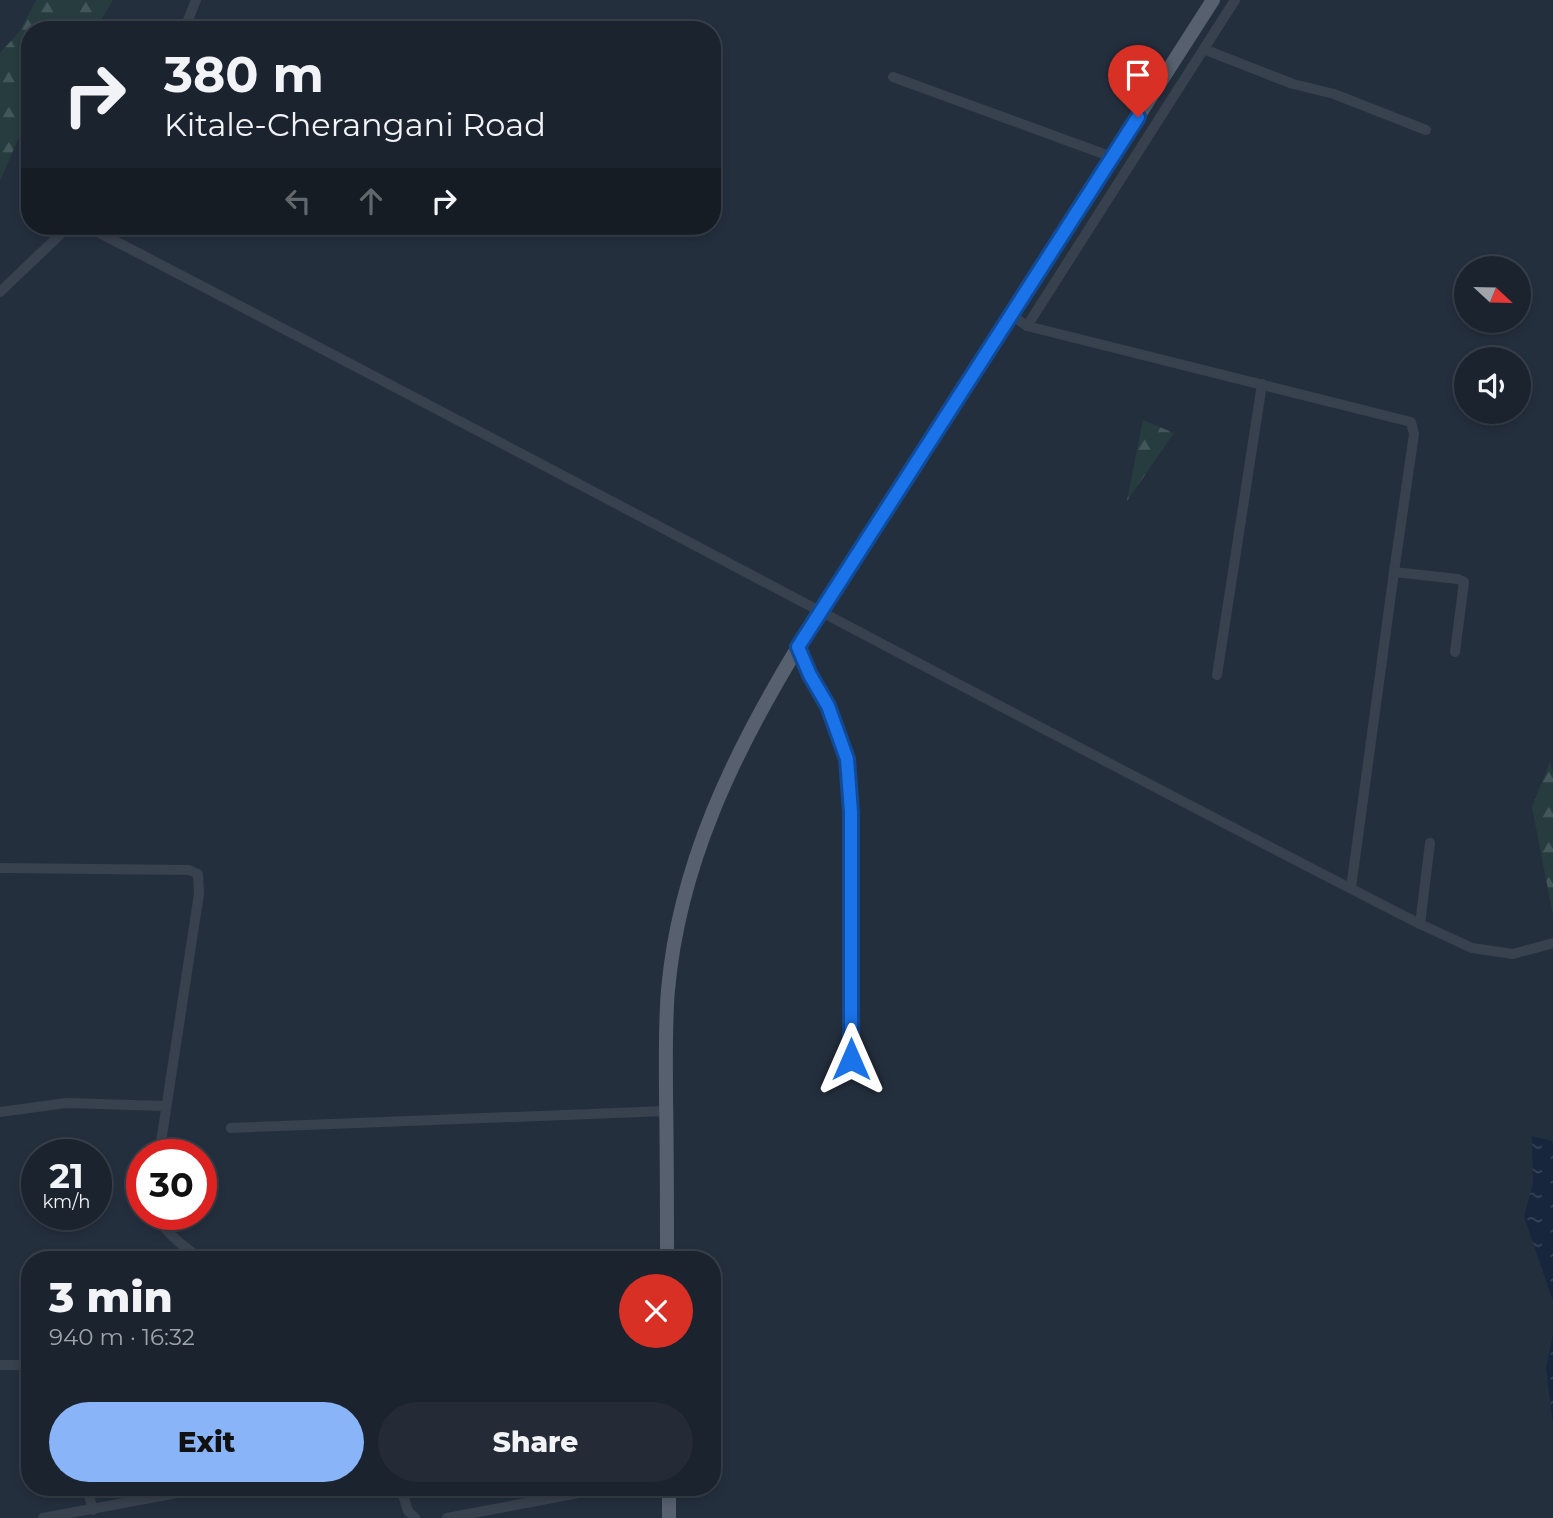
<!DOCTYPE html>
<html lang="en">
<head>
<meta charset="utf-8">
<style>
  :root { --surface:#1b232e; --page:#242b36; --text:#f1f3f6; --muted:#a0a4aa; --line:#39404a; --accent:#8ab4f8 }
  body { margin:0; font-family:Montserrat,sans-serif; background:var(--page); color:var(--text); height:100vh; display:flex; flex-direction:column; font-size:26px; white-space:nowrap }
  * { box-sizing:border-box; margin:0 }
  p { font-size:23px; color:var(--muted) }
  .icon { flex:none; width:38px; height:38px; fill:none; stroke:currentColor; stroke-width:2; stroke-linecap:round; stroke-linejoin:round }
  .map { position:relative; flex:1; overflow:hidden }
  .details { position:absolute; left:21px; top:1251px; width:700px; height:245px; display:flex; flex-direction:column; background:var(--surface); border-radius:28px; box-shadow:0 4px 10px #0003,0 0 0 2px var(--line) }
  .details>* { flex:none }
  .banner { position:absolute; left:21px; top:21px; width:700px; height:214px; border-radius:28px; box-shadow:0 4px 10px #0003,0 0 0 2px var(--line); background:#1b232e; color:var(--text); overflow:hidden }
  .needle { width:46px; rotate:112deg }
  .tools { position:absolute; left:1454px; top:256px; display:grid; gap:14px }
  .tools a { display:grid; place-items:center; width:77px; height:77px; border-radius:50%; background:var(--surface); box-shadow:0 4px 10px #0003,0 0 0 2px var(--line); font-size:35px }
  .speed { position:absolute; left:21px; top:1139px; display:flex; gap:14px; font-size:35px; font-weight:700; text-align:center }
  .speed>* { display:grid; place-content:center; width:91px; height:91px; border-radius:50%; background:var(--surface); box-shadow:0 4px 10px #0003,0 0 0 2px var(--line); line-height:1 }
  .speed small { font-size:18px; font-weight:400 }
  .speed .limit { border:10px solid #d22; background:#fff; color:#111 }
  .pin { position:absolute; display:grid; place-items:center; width:60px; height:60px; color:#fff; margin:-72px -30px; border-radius:50% 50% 50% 0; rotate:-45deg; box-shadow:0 0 7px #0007 }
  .pin .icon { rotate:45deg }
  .me { position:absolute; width:77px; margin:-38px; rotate:0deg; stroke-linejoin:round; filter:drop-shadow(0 0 5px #0008) }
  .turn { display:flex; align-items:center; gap:24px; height:147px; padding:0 28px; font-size:32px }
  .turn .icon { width:91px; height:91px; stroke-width:2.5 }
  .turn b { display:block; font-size:49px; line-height:60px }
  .lanes { display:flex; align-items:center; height:66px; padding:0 28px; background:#0003; justify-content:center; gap:35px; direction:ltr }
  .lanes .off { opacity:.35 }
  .round { display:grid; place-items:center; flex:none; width:74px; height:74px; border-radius:37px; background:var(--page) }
  .overview { display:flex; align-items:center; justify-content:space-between; height:119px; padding:0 28px }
  h1 { font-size:42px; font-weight:800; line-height:52px }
  .action { display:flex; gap:14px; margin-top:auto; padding:14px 28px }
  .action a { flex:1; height:80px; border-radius:42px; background:var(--accent); color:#111; font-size:28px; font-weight:800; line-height:80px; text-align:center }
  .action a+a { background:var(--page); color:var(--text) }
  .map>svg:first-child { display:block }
</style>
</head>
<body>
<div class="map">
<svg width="1553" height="1518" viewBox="0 0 1553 1518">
  <defs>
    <pattern id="forest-firs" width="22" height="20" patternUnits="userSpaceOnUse" patternTransform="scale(1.75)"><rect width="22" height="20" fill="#263c3f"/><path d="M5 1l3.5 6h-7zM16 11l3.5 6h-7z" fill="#435659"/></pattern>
    <pattern id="water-ripples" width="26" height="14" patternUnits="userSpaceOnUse" patternTransform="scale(1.75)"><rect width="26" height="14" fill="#17263c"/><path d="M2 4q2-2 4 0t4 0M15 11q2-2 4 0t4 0" fill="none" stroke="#364457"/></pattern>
  </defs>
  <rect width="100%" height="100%" fill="#242f3e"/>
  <!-- forest -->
  <g fill="url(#forest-firs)">
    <path d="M36 0H113L95 30H30V120L20 135 0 181V53L20 31Z"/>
    <path d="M1143 420 1174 433 1127 501Z"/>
    <path d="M1550 762 1553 772V915L1532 807Z"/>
  </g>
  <!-- water -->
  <g fill="url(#water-ripples)">
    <path d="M1532 1136 1552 1141 1553 1144V1301L1524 1217 1533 1183Z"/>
    <path d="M1553 1334V1425L1546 1368Z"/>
  </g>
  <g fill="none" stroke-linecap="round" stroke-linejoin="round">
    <!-- minor -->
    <g stroke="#38414e" stroke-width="10">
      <path d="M184 30 196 0"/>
      <path d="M1206 50 1293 84 1334 94 1426 130"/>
      <path d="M893 77 1112 157"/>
      <path d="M86 226C532 456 973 696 1420 924L1430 843"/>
      <path d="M0 292 69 226"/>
      <path d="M1011 315 1027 326 1411 422 1414 434 1394 572 1458 579 1464 582 1455 652"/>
      <path d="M1027 326 1235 0"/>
      <path d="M798 647C819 697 843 728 850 784L851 1060"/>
      <path d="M1217 675 1262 384"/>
      <path d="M0 868 189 870 198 874 199 894 159 1155"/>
      <path d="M1351 888 1394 572"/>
      <path d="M1420 924 1472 948 1513 954 1553 943"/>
      <path d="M0 1112 66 1103 166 1106"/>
      <path d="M231 1128 666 1111"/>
      <path d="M156 1214C165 1234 185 1247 202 1260"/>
      <path d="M0 1365H30"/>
      <path d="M87 1488 93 1510"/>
      <path d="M401 1488 408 1511 415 1518"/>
      <path d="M43 1518 204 1488"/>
      <path d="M447 1518 605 1488"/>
    </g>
    <!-- major -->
    <g stroke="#56606e" stroke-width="14">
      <path d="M667 1260C667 1205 667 1151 666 1096 666 1061 665 1025 668 990 679 865 734 752 798 647L1213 0"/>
      <path d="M669 1488V1518"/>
    </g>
  </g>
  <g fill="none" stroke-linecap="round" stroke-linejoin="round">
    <defs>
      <path id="route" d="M851 1059V812L847 759 828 706 810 675 798 647 1138 117"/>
    </defs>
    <!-- route casing -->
    <use href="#route" stroke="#114b97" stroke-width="18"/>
    <!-- route -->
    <use href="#route" stroke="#1a73e8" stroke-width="12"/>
  </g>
</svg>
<div class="tools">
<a><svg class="needle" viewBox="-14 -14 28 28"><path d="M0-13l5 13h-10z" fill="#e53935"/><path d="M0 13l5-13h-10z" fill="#a0a4aa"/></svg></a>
<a><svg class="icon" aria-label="sound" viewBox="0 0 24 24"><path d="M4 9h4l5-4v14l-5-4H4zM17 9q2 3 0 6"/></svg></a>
</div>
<div class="speed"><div>21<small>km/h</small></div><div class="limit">30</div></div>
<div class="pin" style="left:1138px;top:117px;background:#d93025"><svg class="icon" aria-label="arrive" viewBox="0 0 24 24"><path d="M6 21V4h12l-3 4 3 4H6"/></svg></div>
<svg class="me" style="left:851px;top:1059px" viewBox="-20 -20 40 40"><path d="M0-17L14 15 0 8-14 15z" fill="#1a73e8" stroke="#fff" stroke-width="4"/></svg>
<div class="banner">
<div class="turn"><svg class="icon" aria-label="right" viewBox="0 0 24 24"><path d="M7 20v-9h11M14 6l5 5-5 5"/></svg><div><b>380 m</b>Kitale-Cherangani Road</div></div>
<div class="lanes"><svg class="icon off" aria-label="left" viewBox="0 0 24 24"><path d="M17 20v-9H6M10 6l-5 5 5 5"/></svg><svg class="icon off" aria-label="ahead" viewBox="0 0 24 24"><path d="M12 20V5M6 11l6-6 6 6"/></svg><svg class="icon" aria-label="right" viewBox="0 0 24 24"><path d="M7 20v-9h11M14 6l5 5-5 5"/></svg></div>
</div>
<section class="details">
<div class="overview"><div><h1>3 min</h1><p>940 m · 16:32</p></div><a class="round" style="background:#d93025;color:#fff"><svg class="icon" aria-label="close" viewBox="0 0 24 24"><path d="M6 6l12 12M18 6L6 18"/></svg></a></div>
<div class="action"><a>Exit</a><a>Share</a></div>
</section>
</div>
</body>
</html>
